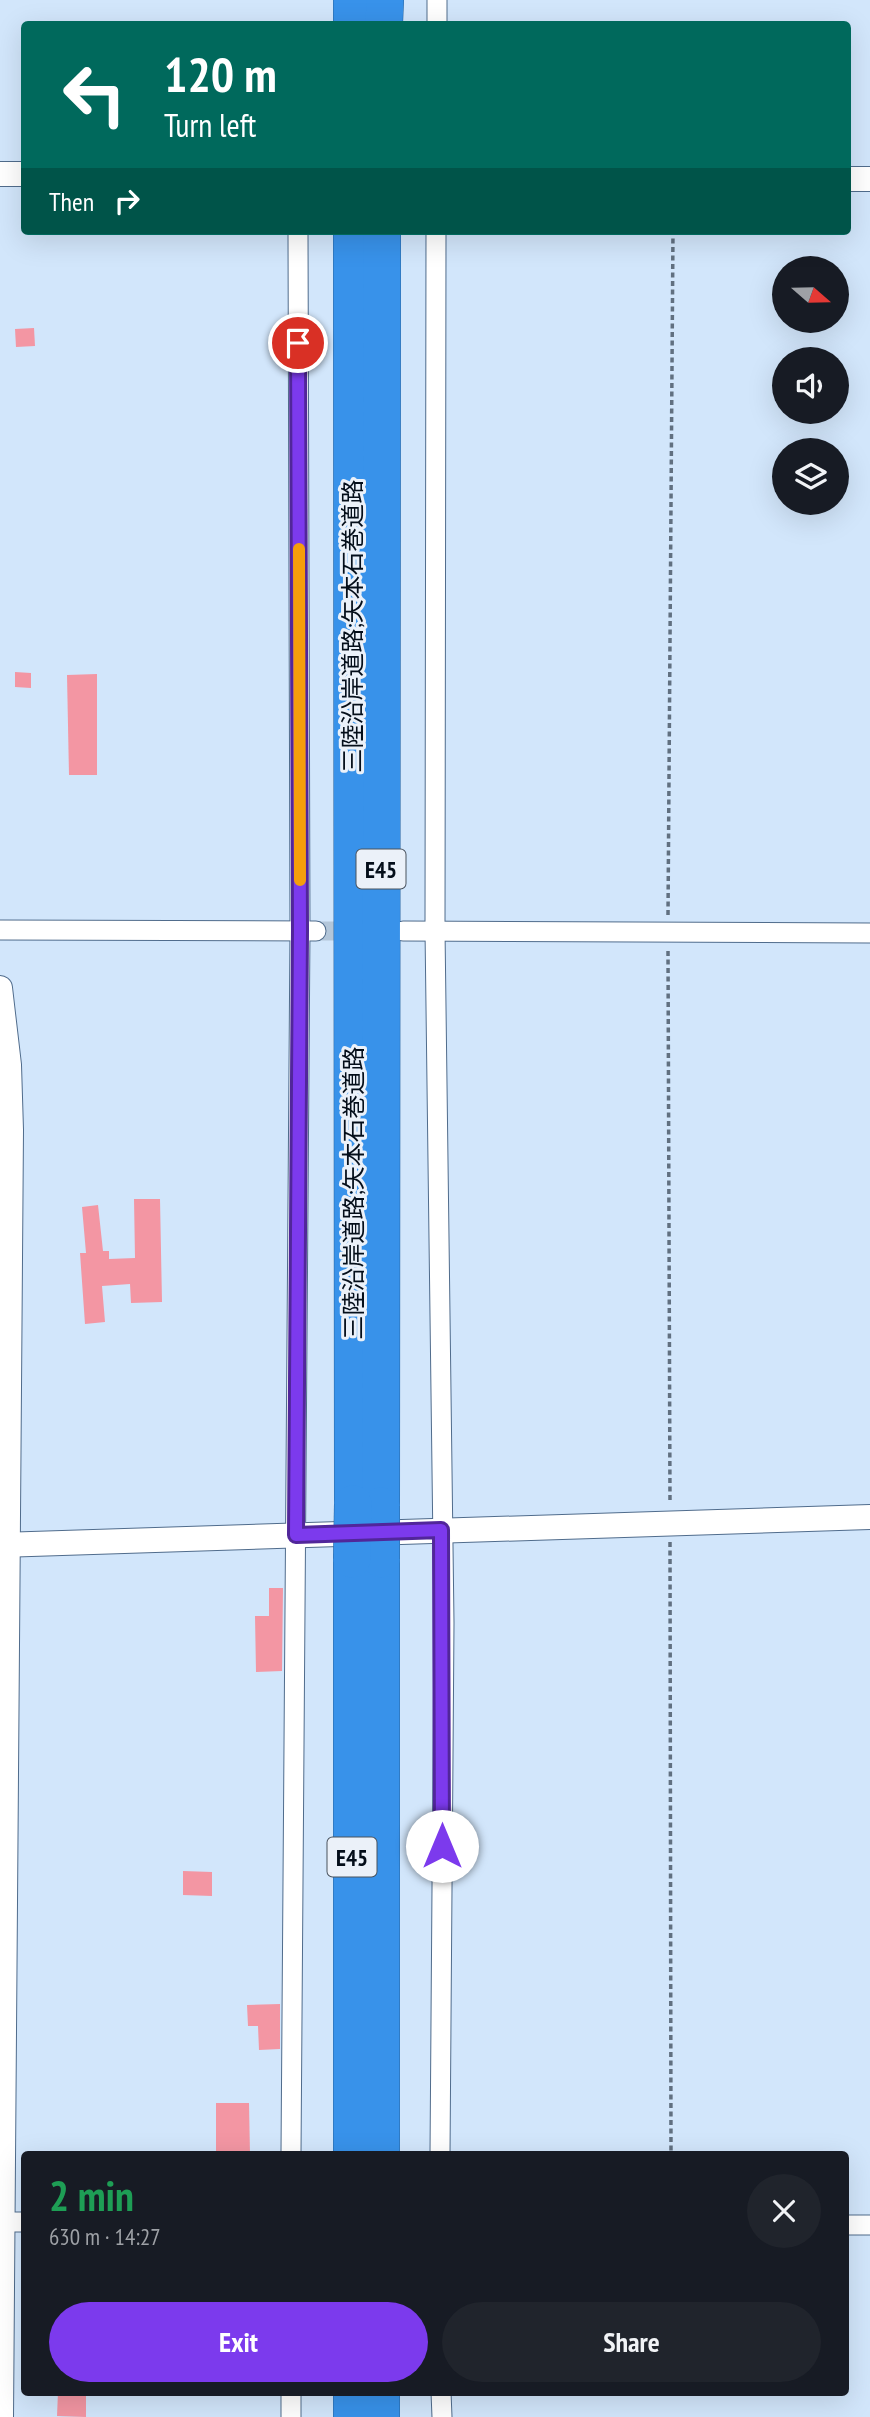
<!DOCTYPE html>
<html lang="en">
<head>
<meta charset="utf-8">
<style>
  :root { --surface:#171b24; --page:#20242c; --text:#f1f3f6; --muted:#9ea1a6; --accent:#7c3aed }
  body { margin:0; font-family:"PT Sans Narrow","Noto Sans JP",sans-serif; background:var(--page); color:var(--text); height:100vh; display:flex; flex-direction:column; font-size:26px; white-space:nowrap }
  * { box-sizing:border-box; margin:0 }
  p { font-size:23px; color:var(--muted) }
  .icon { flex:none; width:38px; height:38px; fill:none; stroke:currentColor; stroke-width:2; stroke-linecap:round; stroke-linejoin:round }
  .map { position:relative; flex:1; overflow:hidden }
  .panel { position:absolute; left:21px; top:2151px; width:828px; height:245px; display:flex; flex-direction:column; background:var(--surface); border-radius:7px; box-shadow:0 7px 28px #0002 }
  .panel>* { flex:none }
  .hud { position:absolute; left:21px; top:21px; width:830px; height:214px; border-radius:7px; box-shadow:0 7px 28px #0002; background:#00695c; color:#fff; overflow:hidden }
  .needle { width:46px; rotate:110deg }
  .controls { position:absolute; left:772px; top:256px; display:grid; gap:14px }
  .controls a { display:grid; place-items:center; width:77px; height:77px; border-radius:50%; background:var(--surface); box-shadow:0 7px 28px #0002; font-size:35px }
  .pin { position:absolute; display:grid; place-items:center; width:60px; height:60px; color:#fff; margin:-30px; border:4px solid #fff; border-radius:50%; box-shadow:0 2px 7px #0007 }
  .me { position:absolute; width:77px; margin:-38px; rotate:0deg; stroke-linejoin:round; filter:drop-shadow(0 0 5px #0008) }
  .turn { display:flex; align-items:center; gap:24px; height:147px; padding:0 28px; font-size:32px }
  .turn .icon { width:91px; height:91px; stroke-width:2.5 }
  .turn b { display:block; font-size:49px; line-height:60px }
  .then { display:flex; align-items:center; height:66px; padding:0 28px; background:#0003; gap:14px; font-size:26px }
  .round { display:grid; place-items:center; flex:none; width:74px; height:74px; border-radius:37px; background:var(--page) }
  .summary { display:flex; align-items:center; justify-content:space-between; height:119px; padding:0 28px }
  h1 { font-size:42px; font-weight:600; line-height:52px; color:#1e9e55 }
  .button { display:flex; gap:14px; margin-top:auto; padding:14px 28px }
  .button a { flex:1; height:80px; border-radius:42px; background:var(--accent); color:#fff; font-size:28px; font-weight:600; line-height:80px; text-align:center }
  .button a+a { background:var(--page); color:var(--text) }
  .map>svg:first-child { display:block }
</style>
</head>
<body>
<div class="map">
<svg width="870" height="2417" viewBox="0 0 870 2417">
  <rect width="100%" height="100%" fill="#d2e6fb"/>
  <!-- building -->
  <g fill="#f396a3">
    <path d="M34 328 35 346 16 347 15 329Z"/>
    <path d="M15 672 31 673V688L15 687Z"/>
    <path d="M97 674V775H69L67 675Z"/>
    <path d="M134 1199H160L162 1302 131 1303 130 1284 102 1286 105 1322 85 1324 80 1253H86L82 1207 98 1205 103 1251H109V1259L135 1258Z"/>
    <path d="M269 1588H283L282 1671 256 1672 255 1616H269Z"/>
    <path d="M183 1871 212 1872V1896L183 1895Z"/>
    <path d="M280 2004V2049L259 2050 258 2026H248L247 2005Z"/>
    <path d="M216 2103H249L250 2154H216Z"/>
    <path d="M58 2392H86V2417L57 2416Z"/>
  </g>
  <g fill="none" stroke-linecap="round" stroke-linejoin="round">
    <!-- minor-tunnel -->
    <path stroke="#b3c6d9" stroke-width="19" stroke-dasharray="19 10" stroke-linecap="butt" d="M316 931H360"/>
    <defs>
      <g id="minor">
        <path d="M437 24V0"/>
        <path d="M436 231 435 930 444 1623 440 2154"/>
        <path d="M0 930 316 931"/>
        <path d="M403 931 870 933"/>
        <path d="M291 2154 300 930 298 231"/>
        <path d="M0 2222H24"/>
        <path d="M845 2225H870"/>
        <path d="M291 2392V2417"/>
        <path d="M441 2392 442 2417"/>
      </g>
      <g id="tertiary">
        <path d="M0 174H24"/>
        <path d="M847 179H870"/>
        <path d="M0 988 9 1065 11 1130 1 2417"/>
        <path d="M0 1545 870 1517"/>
      </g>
      <g id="motorway">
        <path d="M352 24V0"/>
        <path d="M384 24 385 0"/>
        <path d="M352 231 353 1504"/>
        <path d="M381 1506 382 231"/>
        <path d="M352 1559V2154"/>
        <path d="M381 1559V2154"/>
        <path d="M352 2392V2417"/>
        <path d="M381 2392V2417"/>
      </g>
    </defs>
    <!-- minor casing -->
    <use href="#minor" stroke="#506c8c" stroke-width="21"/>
    <!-- tertiary casing -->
    <use href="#tertiary" stroke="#506c8c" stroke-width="26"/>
    <!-- motorway casing -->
    <use href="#motorway" stroke="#2664a1" stroke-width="38"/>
    <!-- path -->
    <g stroke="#617080" stroke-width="3.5" stroke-dasharray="5 3.5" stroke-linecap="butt">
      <path d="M668 915 673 231"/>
      <path d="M668 951 670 1503"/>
      <path d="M670 1542 671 2154"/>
    </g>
    <!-- minor -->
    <use href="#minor" stroke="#fff" stroke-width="19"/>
    <!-- tertiary -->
    <use href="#tertiary" stroke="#fff" stroke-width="24"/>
    <!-- motorway -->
    <use href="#motorway" stroke="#3892ea" stroke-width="37"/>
    <defs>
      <g id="motorway-bridge">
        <path d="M381 1506V1559"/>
        <path d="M352 1559 353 1504"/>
      </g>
    </defs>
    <!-- motorway-bridge casing -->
    <use href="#motorway-bridge" stroke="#2664a1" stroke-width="38" stroke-linecap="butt"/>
    <!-- motorway-bridge -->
    <use href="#motorway-bridge" stroke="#3892ea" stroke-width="37"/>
  </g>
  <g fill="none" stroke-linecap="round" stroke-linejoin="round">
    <defs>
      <path id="route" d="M298 343 300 930 296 1535 441 1530 442 1846"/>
    </defs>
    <!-- route casing -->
    <use href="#route" stroke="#51269a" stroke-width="18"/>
    <!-- route -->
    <use href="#route" stroke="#7c3aed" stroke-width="12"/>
    <!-- slow -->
    <path stroke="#f59e0b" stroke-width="12" d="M299 549 300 880"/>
  </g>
  <g text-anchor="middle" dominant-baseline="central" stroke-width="6" stroke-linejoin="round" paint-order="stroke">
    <!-- shield labels -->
    <g fill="#ebf1f9" stroke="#49525d" stroke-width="2">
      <rect x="356.5" y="849.5" width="49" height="39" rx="5"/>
      <rect x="327.5" y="1837.5" width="49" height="39" rx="5"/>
    </g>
    <g font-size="23" font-weight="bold" fill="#040e1a">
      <text x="381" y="869">E45</text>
      <text x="352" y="1857">E45</text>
    </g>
    <!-- street labels -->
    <g font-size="24" fill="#040e1a" stroke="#ebf1f9">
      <text transform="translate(352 626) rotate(-90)">三陸沿岸道路;矢本石巻道路</text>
      <text transform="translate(353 1193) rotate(-90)">三陸沿岸道路;矢本石巻道路</text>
    </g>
  </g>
</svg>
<div class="controls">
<a><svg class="needle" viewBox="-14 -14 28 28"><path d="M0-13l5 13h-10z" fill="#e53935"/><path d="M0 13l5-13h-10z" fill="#9ea1a6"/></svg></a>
<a><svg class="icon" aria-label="sound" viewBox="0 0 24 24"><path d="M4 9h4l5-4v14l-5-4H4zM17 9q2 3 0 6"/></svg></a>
<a><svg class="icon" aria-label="layers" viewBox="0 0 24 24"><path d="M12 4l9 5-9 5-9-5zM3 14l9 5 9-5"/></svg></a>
</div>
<div class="pin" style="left:298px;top:343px;background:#d93025"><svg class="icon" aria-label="arrive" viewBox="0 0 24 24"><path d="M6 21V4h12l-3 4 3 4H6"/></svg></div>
<svg class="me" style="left:442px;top:1846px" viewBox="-20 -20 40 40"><circle r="19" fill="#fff"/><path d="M0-13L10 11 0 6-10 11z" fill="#7c3aed"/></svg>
<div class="hud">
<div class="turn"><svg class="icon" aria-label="left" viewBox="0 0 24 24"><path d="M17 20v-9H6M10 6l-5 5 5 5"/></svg><div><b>120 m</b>Turn left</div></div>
<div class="then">Then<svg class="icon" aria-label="right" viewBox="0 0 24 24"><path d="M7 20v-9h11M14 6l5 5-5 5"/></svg></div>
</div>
<section class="panel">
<div class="summary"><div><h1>2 min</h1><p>630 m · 14:27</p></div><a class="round"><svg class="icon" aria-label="close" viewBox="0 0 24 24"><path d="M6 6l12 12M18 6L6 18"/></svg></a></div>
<div class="button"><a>Exit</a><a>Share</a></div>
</section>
</div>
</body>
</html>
